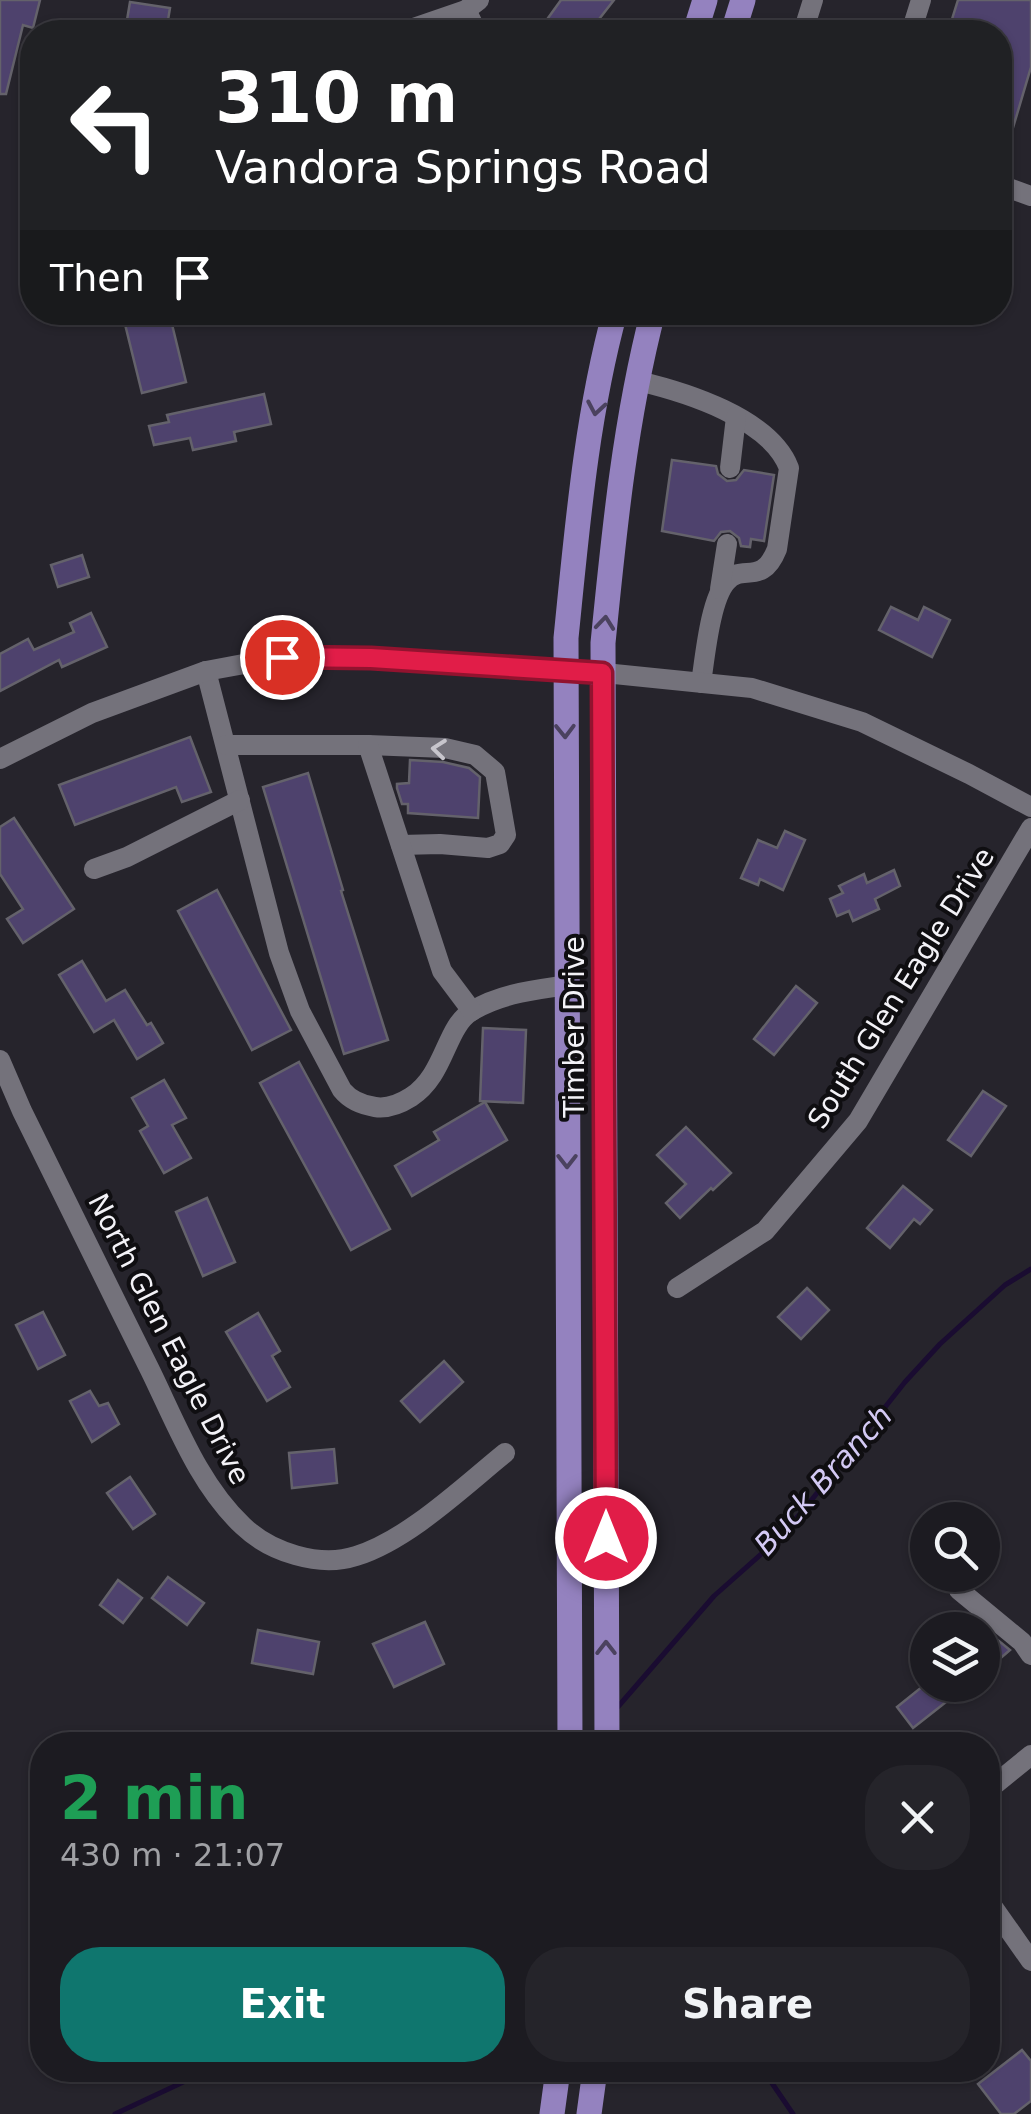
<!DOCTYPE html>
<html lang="en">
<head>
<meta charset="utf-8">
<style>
  :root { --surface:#1c1b21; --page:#25242a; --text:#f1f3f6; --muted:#a0a1a5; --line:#3a393f; --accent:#0f766e }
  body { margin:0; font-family:"DejaVu Sans",sans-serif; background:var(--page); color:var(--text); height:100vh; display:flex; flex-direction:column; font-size:38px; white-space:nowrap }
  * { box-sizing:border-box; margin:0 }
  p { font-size:32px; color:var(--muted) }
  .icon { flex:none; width:55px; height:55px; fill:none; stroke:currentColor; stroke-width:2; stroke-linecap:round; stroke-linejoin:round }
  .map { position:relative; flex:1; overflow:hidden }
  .drawer { position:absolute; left:30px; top:1732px; width:970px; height:350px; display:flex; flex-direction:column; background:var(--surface); border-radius:40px; box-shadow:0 2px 8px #0004,0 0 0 2px var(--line) }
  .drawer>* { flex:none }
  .guide { position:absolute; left:20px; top:20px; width:992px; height:305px; border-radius:40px; box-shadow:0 2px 8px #0004,0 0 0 2px var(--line); background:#202124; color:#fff; overflow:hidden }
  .controls { position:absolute; left:910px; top:1502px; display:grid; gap:20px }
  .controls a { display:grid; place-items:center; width:90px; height:90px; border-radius:50%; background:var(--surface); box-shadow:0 2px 8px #0004,0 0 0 2px var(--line); font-size:50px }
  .pin { position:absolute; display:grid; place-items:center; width:85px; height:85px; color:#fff; margin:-42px; border:5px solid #fff; border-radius:50%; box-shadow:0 2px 10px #0007 }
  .me { position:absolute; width:110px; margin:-55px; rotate:0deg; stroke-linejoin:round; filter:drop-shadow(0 0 8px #0008) }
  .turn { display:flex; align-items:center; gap:35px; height:210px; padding:0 30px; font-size:45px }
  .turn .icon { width:130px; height:130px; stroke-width:2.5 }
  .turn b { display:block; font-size:70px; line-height:85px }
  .then { display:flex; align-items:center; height:95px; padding:0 30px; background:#0003; gap:20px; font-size:38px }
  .round { display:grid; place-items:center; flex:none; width:105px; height:105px; border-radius:40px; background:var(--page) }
  .overview { display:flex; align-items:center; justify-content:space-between; height:170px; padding:0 30px }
  h1 { font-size:60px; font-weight:700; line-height:75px; color:#1e9e55 }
  .cta { display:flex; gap:20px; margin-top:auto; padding:20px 30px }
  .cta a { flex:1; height:115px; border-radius:40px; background:var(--accent); color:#fff; font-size:40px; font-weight:700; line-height:115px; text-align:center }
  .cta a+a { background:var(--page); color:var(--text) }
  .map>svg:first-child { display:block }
</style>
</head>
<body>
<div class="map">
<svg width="1031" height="2114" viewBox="0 0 1031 2114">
  <rect width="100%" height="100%" fill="#26242c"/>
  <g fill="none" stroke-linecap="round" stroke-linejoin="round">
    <!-- stream -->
    <g stroke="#1a0c31" stroke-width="5">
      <path d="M616 1709 714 1596 768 1548 802 1512 905 1382 940 1344 1005 1285 1031 1269"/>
      <path d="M585 1745 596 1732"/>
      <path d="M763 2070 793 2114"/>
      <path d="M115 2114 209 2070"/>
    </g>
  </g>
  <!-- building -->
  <g fill="#4e426d" stroke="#64626b" stroke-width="2.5">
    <path d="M0 0H40L33 28 23 25 6 94H0Z"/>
    <path d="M561 0H614L589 32H553L543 25Z"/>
    <path d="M958 0H1031V67L1004 158 1000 157V32H948Z"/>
    <path d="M130 2 170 8 166 32H125Z"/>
    <path d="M122 312H169L186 382 142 393Z"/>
    <path d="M264 394 271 424 234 432 236 441 193 450 190 438 154 445 149 426 169 422 167 415Z"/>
    <path d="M672 460 716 466 718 474 727 481 736 480 744 470 774 475 764 541 751 539 750 547 741 546 739 538 730 531 721 532 714 541 662 531Z"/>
    <path d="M82 555 89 577 58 587 51 565Z"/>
    <path d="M891 607 918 620 924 607 950 620 932 657 879 630Z"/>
    <path d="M91 613 107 647 62 667 59 660 0 691V654L28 639 34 650 74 632 70 623Z"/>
    <path d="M190 737 211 792 182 802 176 787 75 825 59 785Z"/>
    <path d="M410 760 443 762 469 768 480 777 478 818 408 813V804H402L397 788V784L409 783Z"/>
    <path d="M308 773 343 890 341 891 388 1040 344 1054 263 787Z"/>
    <path d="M14 818 74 909 23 943 7 919 23 909 0 874V827Z"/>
    <path d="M785 831 805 840 783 890 760 879 758 885 741 878 758 840 777 848Z"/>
    <path d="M894 870 900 886 875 899 879 909 853 921 849 911 837 916 830 899 843 893 839 886 864 874 867 883Z"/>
    <path d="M217 890 291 1030 252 1050 178 911Z"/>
    <path d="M82 961 106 1001 125 990 147 1025 151 1023 163 1043 137 1059 114 1020 94 1032 59 975Z"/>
    <path d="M796 986 817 1003 774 1055 754 1039Z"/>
    <path d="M483 1028 526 1030 523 1103 480 1101Z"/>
    <path d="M299 1062 390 1229 351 1250 260 1083Z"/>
    <path d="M164 1080 186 1118 172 1125 191 1158 164 1173 140 1131 148 1126 132 1098Z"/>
    <path d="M983 1091 1006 1106 971 1156 948 1140Z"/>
    <path d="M485 1102 507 1140 412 1196 395 1166 439 1140 434 1132Z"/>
    <path d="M686 1127 731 1173 713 1190 711 1188 680 1218 666 1203 686 1184 657 1155Z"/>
    <path d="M903 1186 932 1210 920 1224 914 1219 890 1248 867 1228Z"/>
    <path d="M207 1198 235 1262 203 1276 176 1212Z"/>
    <path d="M807 1288 829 1310 801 1339 778 1317Z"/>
    <path d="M43 1312 65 1355 38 1369 16 1325Z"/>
    <path d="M258 1313 280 1351 272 1356 290 1387 267 1401 226 1332Z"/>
    <path d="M444 1361 463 1382 420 1422 401 1401Z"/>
    <path d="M90 1391 99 1406 108 1403 119 1424 92 1442 70 1401Z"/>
    <path d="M334 1449 337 1483 292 1488 289 1453Z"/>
    <path d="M130 1477 155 1514 133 1529 107 1493Z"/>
    <path d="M168 1577 204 1603 187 1625 152 1598Z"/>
    <path d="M118 1580 142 1598 123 1623 100 1605Z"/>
    <path d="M425 1622 444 1664 394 1687 373 1644Z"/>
    <path d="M258 1630 319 1642 313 1674 252 1663Z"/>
    <path d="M989 1633 1010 1650 982 1674V1639Z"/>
    <path d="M928 1682V1685H933L946 1702 913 1728 897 1707Z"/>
    <path d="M1022 2050 1031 2061V2101L1014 2114H1001L978 2084Z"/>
  </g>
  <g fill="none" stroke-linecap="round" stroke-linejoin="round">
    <!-- minor -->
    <g stroke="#74727b" stroke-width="20">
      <path d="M466 10 477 32"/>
      <path d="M402 32 466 10 479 0"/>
      <path d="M803 32 813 0"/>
      <path d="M911 32 921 0"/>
      <path d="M1000 185 1031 196"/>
      <path d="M638 381C685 392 770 418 789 468L777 549C762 587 742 563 727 581 710 599 705 658 701 683"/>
      <path d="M730 468 736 417"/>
      <path d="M720 589 727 544"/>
      <path d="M206 671 279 953 300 1011 342 1090C351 1101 362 1105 375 1107 388 1109 400 1104 411 1097 446 1074 445 1027 472 1011 501 993 536 990 568 985"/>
      <path d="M226 745H368L445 748 475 755 495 772 506 835 500 844 488 848 440 844 401 845"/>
      <path d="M368 745 442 971 472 1011"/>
      <path d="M0 759 92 713 206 671 282 657 371 658 565 669 752 688 862 722 969 774 1031 807"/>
      <path d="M94 869 127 857 240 800"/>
      <path d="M0 1060 22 1111C65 1198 107 1284 150 1370 176 1423 199 1485 243 1526 270 1552 319 1568 356 1556 408 1540 463 1487 505 1453"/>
      <path d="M677 1288 765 1231 858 1121 1031 828"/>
      <path d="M959 1590 1022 1642 1031 1655"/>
      <path d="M988 1790 1031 1755"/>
      <path d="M988 1900 1031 1961"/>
    </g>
    <!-- major -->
    <g stroke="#9482bf" stroke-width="25">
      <path d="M695 32 705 0"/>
      <path d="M733 32 743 0"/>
      <path d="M570 1745 566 638C577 530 586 418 615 312"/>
      <path d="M607 1745 603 643C614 532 625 420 653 312"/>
      <path d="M552 2114 558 2070"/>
      <path d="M589 2114 595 2070"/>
    </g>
  </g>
  <!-- one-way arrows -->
  <defs><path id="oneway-chevron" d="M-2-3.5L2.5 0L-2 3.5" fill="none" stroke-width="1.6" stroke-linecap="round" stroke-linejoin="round" transform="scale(2.5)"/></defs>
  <g stroke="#4b425f">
    <use href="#oneway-chevron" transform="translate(596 408) rotate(100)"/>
    <use href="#oneway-chevron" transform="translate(605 623) rotate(-84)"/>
    <use href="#oneway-chevron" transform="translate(565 731) rotate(89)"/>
    <use href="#oneway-chevron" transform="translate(567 1161) rotate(90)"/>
    <use href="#oneway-chevron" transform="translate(606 1648) rotate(-90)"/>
  </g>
  <use stroke="#c7c5cc" href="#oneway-chevron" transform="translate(439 749) rotate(-174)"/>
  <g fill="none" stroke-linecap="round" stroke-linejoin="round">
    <defs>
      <path id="route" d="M282 657 371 658 602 673 606 1538"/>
    </defs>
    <!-- route casing -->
    <use href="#route" stroke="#92132f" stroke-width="25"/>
    <!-- route -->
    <use href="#route" stroke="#e11d48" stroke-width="18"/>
  </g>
  <g text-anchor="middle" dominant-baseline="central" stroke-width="8" stroke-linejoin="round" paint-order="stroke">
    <!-- street labels -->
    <g font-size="28" fill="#f3f2f7" stroke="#0f0e11">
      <text transform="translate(901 988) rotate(-58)">South Glen Eagle Drive</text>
      <text transform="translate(574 1027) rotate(-90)">Timber Drive</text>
      <text transform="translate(169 1339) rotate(63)">North Glen Eagle Drive</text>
    </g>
    <!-- water labels -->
    <g font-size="30" font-style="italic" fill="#d3c9f4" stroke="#0f0e11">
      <text transform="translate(823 1480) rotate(-48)">Buck Branch</text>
    </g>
  </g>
</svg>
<div class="controls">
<a><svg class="icon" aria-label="search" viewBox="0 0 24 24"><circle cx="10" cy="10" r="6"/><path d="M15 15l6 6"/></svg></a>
<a><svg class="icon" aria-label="layers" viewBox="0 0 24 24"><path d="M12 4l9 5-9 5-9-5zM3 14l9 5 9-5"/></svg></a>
</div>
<div class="pin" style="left:282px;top:657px;background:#d93025"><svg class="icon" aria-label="arrive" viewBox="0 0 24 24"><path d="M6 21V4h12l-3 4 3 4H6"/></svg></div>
<svg class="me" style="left:606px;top:1538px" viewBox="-20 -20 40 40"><circle r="17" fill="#e11d48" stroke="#fff" stroke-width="3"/><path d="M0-11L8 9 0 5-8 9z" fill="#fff"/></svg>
<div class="guide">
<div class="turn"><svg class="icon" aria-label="left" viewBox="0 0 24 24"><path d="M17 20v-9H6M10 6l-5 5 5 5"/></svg><div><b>310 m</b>Vandora Springs Road</div></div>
<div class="then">Then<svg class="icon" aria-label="arrive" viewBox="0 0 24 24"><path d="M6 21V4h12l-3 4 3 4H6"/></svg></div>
</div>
<section class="drawer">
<div class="overview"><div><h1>2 min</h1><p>430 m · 21:07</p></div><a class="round"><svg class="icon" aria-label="close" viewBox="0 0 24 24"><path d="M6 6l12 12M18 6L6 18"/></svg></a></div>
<div class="cta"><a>Exit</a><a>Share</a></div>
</section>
</div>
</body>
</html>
